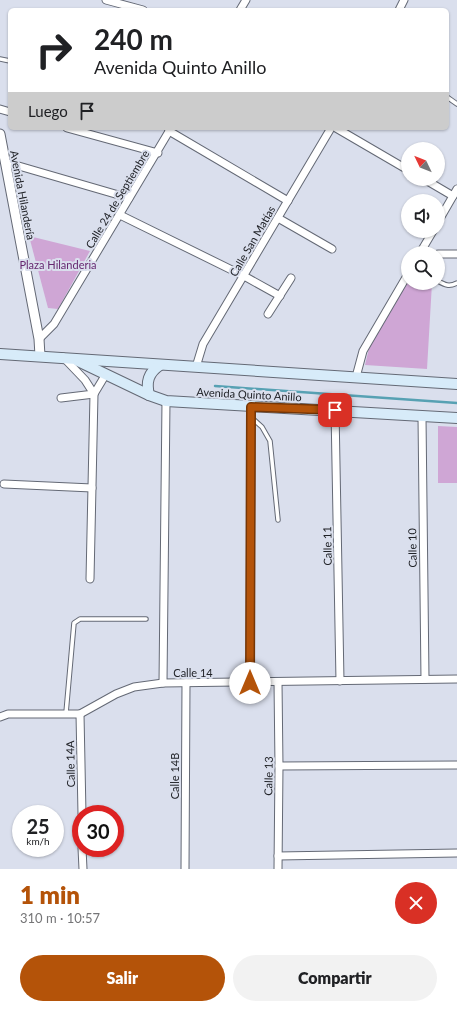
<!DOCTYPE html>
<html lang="es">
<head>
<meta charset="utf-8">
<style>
  :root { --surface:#fff; --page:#f2f2f2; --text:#202124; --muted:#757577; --accent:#b45309 }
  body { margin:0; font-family:Lato,sans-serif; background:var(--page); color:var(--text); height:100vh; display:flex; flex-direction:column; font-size:15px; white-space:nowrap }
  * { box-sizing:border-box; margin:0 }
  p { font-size:13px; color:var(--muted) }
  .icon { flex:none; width:22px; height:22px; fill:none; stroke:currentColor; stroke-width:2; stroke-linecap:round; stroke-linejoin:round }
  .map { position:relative; height:869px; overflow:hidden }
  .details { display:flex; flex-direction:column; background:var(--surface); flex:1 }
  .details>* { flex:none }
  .banner { position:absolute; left:8px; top:8px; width:441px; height:122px; border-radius:6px; box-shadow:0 1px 3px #0004; background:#fff; color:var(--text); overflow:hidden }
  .needle { width:26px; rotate:313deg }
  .tools { position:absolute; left:401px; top:142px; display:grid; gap:8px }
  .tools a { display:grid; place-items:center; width:44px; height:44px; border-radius:50%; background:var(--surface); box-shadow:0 1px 3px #0004; font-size:20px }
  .speed { position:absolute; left:12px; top:805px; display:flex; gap:8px; font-size:20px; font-weight:700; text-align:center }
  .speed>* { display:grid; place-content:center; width:52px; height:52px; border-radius:50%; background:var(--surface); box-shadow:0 1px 3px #0004; line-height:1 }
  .speed small { font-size:10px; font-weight:400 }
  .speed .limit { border:6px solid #d22; background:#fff; color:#111 }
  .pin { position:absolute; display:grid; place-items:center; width:34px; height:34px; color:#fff; margin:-17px; border-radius:8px; box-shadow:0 2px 6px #0006 }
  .me { position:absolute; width:44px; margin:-22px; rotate:0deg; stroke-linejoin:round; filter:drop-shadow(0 0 3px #0008) }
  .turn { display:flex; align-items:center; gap:14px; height:84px; padding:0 20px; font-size:18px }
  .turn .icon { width:52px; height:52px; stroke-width:2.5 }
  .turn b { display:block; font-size:28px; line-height:34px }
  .then { display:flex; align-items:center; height:38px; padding:0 20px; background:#0003; gap:8px; font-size:15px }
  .round { display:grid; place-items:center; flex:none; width:42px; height:42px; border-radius:21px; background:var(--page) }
  .headline { display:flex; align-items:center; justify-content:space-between; height:68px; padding:0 20px }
  h1 { font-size:24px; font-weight:800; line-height:30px; color:var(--accent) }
  .button { display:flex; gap:8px; margin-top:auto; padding:8px 20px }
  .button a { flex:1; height:46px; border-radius:24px; background:var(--accent); color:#fff; font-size:16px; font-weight:800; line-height:46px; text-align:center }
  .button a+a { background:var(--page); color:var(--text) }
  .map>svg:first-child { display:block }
</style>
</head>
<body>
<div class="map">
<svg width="457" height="869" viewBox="0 0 457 869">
  <rect width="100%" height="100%" fill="#dadfed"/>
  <!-- green -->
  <g fill="#cfa6d5">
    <path d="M29 236 90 251 58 309 48 308Z"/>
    <path d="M408 279V283H432L427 369 365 365 370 344Z"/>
    <path d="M438 426 457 427V483H438Z"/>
  </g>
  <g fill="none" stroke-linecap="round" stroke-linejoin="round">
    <!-- stream -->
    <path stroke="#57a1b3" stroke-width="2.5" d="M215 386 457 403"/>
    <defs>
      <g id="service">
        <path d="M0 59 10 61"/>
        <path d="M447 97 457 104"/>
        <path d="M438 281C445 285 449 287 457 283"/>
        <path d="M252 418 262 427 270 441 278 520"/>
        <path d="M66 713 74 623 80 619H146"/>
      </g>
      <g id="minor">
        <path d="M106 0 143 10"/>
        <path d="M240 10 246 0"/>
        <path d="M399 10 404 0"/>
        <path d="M0 109 10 112"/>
        <path d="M67 128 158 153"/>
        <path d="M336 128 408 170"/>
        <path d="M169 131 288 201"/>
        <path d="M5 162 129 198"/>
        <path d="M424 179 453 196"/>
        <path d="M120 215 244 276 280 296"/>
        <path d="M278 218 332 249"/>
        <path d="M438 222 457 189"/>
        <path d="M420 253 433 231"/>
        <path d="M438 254H457"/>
        <path d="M268 314 291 278"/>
        <path d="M39 339 54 324 171 128"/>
        <path d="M63 357 85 380 94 394 90 579"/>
        <path d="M196 367 203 344 331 128"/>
        <path d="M356 377 363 351 408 274"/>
        <path d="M61 398 94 394 106 374"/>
        <path d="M335 410 340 681"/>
        <path d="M422 417 425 679"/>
        <path d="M4 484 92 488"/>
        <path d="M163 683 166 401"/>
        <path d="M250 683 251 407"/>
        <path d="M80 714 82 814"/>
        <path d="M0 717 8 714H80L116 694 134 687 163 683 457 679"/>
        <path d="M279 766 457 765"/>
        <path d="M82 848 83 869"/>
        <path d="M278 856 457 853"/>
        <path d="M185 869 186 683"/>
        <path d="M278 869 279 766 278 682"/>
      </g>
      <path id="tertiary" d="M0 134 39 339 40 356"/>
      <g id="secondary">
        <path d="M0 354 457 384"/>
        <path d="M78 361 149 395 166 401 457 418"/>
        <path d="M149 395C146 382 148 373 160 365"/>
      </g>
    </defs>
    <!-- service casing -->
    <use href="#service" stroke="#646975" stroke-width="5.5"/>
    <!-- minor casing -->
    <use href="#minor" stroke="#646975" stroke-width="9"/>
    <!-- tertiary casing -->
    <use href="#tertiary" stroke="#646975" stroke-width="11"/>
    <!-- secondary casing -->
    <use href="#secondary" stroke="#646975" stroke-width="12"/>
    <!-- service -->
    <use href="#service" stroke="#fff" stroke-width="3.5"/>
    <!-- minor -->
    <use href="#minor" stroke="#fff" stroke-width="7"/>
    <!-- tertiary -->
    <use href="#tertiary" stroke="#fff" stroke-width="9"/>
    <!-- secondary -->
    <use href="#secondary" stroke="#d7ebf9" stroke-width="10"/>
  </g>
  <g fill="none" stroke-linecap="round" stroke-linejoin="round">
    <defs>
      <path id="route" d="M250 683 251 407 335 410"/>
    </defs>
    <!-- route casing -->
    <use href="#route" stroke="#753606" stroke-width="10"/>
    <!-- route -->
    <use href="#route" stroke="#b45309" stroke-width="7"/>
  </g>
  <g text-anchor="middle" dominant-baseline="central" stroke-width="4" stroke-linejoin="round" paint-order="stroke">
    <!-- street labels -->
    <g font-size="11" fill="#212328" stroke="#dadfed">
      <text transform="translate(23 195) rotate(79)">Avenida Hilandería</text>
      <text transform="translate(117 199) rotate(-59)">Calle 24 de Septiembre</text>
      <text transform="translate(252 241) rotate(-60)">Calle San Matías</text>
      <text transform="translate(249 394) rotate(3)">Avenida Quinto Anillo</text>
      <text transform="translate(327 546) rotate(-91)">Calle 11</text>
      <text transform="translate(412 548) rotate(-91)">Calle 10</text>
      <text x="193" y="672">Calle 14</text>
      <text transform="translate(70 764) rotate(-91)">Calle 14A</text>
      <text transform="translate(174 776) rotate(-90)">Calle 14B</text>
      <text transform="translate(268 776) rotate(-89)">Calle 13</text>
    </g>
    <!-- park labels -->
    <g font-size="11" fill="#66276f" stroke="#dadfed">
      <text x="58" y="264">Plaza Hilanderia</text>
    </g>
  </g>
</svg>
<div class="tools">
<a><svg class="needle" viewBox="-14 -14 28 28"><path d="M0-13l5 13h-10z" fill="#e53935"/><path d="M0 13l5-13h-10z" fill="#757577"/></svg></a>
<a><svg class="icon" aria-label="sound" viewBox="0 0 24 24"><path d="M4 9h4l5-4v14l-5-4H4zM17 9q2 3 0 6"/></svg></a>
<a><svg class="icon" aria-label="search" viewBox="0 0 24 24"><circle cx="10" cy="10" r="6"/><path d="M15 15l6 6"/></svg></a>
</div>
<div class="speed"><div>25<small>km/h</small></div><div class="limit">30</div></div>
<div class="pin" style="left:335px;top:410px;background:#d93025"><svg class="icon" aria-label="arrive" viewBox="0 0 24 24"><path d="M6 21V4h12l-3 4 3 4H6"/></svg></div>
<svg class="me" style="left:250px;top:683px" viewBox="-20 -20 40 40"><circle r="19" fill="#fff"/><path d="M0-13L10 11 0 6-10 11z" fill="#b45309"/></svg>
<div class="banner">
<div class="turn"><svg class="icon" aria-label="right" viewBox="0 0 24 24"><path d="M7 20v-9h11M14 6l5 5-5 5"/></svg><div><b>240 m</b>Avenida Quinto Anillo</div></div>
<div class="then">Luego<svg class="icon" aria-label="arrive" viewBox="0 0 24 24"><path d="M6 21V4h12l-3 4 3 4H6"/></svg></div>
</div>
</div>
<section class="details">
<div class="headline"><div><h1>1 min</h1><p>310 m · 10:57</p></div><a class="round" style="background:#d93025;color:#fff"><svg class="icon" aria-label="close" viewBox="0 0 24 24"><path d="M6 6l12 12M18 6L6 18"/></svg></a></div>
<div class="button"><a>Salir</a><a>Compartir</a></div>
</section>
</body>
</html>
